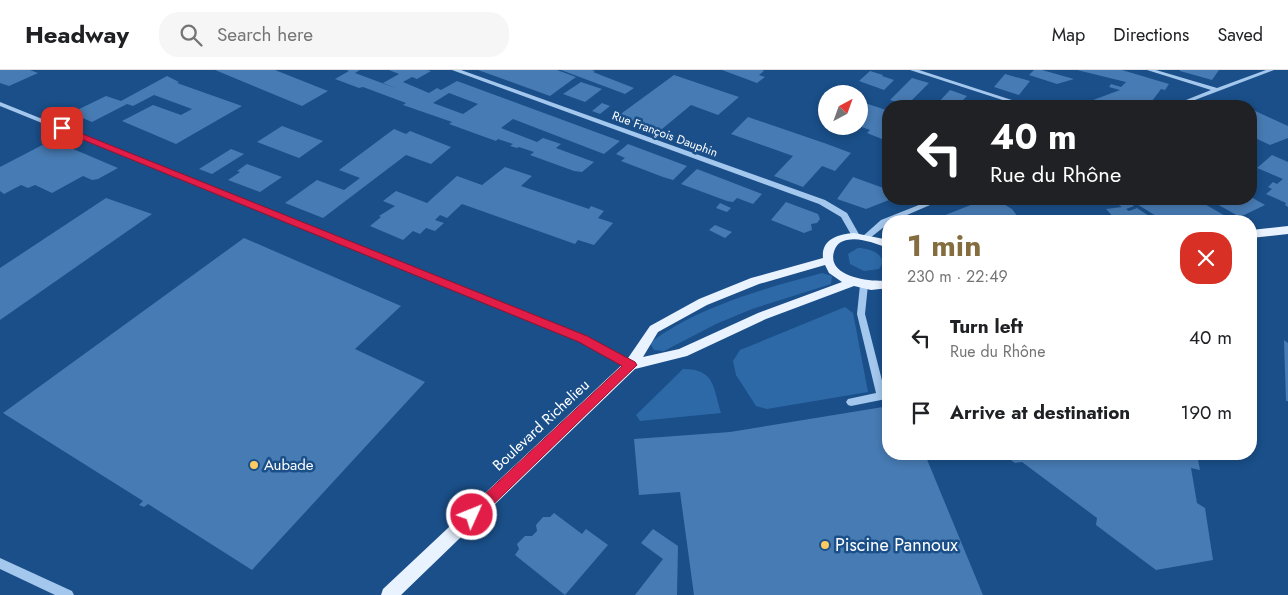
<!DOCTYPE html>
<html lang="en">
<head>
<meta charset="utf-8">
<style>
  :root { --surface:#fff; --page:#f6f6f6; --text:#202124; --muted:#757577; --line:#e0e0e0; --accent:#846d3f }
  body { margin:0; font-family:Jost,sans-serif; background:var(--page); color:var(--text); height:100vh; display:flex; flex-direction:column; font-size:19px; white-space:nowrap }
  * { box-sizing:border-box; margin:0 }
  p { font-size:16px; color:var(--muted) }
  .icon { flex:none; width:28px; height:28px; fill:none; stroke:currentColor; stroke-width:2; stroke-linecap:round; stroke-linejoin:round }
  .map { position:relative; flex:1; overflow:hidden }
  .details { position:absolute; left:882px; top:145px; width:375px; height:245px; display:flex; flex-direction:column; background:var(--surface); border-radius:20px; box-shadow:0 2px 8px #0003 }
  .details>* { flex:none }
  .banner { position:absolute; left:882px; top:30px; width:375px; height:105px; border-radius:20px; box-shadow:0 2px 8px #0003; background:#202124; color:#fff; overflow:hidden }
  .needle { width:32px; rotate:41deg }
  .buttons { position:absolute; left:818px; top:15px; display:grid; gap:10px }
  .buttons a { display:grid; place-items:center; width:50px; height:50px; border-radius:50%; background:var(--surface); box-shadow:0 2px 8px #0003; font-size:25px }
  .pin { position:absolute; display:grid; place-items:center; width:42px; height:42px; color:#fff; margin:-21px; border-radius:10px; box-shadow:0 2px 8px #0006 }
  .me { position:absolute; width:55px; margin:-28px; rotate:46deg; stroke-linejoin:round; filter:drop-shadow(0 0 4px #0008) }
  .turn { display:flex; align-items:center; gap:18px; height:105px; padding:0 25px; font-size:22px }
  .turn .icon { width:65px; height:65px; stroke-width:2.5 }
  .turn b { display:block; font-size:35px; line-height:42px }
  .round { display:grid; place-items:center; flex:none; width:52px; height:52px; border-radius:20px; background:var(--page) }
  .head { display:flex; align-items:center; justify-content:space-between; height:85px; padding:0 25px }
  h1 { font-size:30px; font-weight:700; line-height:38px; color:var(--accent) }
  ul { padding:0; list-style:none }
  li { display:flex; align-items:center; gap:15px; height:75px; padding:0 25px }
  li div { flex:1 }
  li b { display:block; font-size:19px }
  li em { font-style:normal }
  header { display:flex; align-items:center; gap:30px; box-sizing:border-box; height:70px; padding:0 25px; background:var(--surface); border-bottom:1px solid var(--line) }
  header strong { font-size:24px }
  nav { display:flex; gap:28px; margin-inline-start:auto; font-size:18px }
  .search { width:350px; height:45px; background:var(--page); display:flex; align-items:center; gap:12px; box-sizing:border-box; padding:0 18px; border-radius:20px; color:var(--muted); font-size:19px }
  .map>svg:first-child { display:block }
</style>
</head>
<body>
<header>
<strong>Headway</strong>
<div class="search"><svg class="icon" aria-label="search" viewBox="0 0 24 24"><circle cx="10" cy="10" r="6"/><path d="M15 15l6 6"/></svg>Search here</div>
<nav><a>Map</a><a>Directions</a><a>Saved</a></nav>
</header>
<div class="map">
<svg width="1288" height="525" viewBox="0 0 1288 525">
  <rect width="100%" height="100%" fill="#1a4f89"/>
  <!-- green -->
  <g fill="#2d69a7">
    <path d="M858 178C869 178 890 185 879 199L864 201 850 194 848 184Z"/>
    <path d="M822 203 832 206 831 214 752 239 716 254 664 281 654 280 650 273C696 237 766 218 822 203Z"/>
    <path d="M845 237 853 243 868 322 767 339 756 336 736 305 733 291 740 280Z"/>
    <path d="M683 299C715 299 713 317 721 343L640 351 636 345Z"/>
  </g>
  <!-- building -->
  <g fill="#477bb3" fill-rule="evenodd">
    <path d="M0 0H30L38 3 9 16 0 13Z"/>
    <path d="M215 0H275L328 21 302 36Z"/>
    <path d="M346 0H360L355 3 398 19 383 13 399 4 389 0H427L431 1 417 9 412 7 403 12 429 23 437 18 441 20 457 11 620 71 604 84 513 49 501 58 537 72 543 68 561 74 556 78 594 92 582 102 574 101 530 85 534 82 519 77 517 78 510 76 513 74 498 69 496 71 449 54 452 52 403 35 406 33 363 17 359 18 335 9 349 1ZM449 23 478 34 463 44 433 33Z"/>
    <path d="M478 0H557L576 7 550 26Z"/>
    <path d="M561 0H592L595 1 593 2 634 18 625 24Z"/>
    <path d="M722 0H762L764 1 759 5 765 7 757 13Z"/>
    <path d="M1034 0H1042L1074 9 1057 14 1029 5Z"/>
    <path d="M1077 0H1122L1169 14 1165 20 1161 19 1152 31 1137 36H1077L1120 20 1109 17 1111 14 1121 17 1126 12Z"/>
    <path d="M1219 0 1212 10 1180 1V0Z"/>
    <path d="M870 1 883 5 882 6 894 10 884 20 859 11Z"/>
    <path d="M1005 4 1030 11 1019 25 994 17Z"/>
    <path d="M674 5 739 27 718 45 691 35 656 64 632 55 636 52 618 46Z"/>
    <path d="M167 6 179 12 177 13 242 36 176 74 122 51 153 35 181 45 192 39 154 25 133 36 127 34 92 52 71 43 106 26 121 31Z"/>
    <path d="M912 8 929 13 907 35 890 30Z"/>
    <path d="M581 12 602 19 585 32 563 24Z"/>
    <path d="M950 20 967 26 957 36H935Z"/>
    <path d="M1064 30 1075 36H1048Z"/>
    <path d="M859 31 889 41V67L885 65 882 69 867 63 870 60 859 56Z"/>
    <path d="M1235 31 1246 36H1222Z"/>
    <path d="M602 33 610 36 600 44 592 41Z"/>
    <path d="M1251 39 1288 56V68L1270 75 1251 66Z"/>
    <path d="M748 47 827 74 851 83 835 101 822 96 803 117 774 106 793 86 731 64Z"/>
    <path d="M282 56 323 71 299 88 257 72Z"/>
    <path d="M394 59 406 64 410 61 451 77 431 94 406 85 323 148 285 133 317 110 344 120 360 108 339 100Z"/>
    <path d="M52 70 118 98 98 109 92 110 83 106 52 123 35 115 28 118 21 115 4 124 0 121V97Z"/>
    <path d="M628 74 687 96 673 110 663 107 621 91 625 88 616 84Z"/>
    <path d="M231 79 244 84 212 104 199 99Z"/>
    <path d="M1272 85 1288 92V137L1285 135 1286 133 1266 124 1272 119 1268 117 1273 112 1277 114 1283 109 1257 98Z"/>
    <path d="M247 94 282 107 260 122 228 110 240 102 237 101Z"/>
    <path d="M505 97 532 106 521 116 589 139 591 136 604 141 598 148 613 153 594 175 578 170 575 174 462 134 447 148 440 145 435 150 444 153 435 161 426 158 420 164 413 161 403 170 370 156 381 147 379 146 395 136 383 131 396 121 427 133 457 106 482 115Z"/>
    <path d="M697 99 762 124 753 134 737 128 733 132 727 131 681 114Z"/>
    <path d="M853 107 889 120V130L866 139 837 129Z"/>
    <path d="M1251 127 1265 135 1240 147 1208 129H1251Z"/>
    <path d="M106 128 152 144 0 250V198Z"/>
    <path d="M986 129H995L1012 139 1021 151H930Z"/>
    <path d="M1109 129H1124L1134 136 1126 139 1129 141 1137 138 1152 148 1156 146 1129 129H1196L1234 151H1117L1106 139 1122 137Z"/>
    <path d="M786 132 818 144 820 149 817 153 811 154 812 160 804 163 771 150Z"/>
    <path d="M720 133 731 138 727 142 716 138Z"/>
    <path d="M715 155 732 162 725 168 709 160Z"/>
    <path d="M244 168 401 236 355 279 425 312 252 500 148 434 144 437 139 435 143 431 3 343Z"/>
    <path d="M1284 270 1288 273V331H1286Z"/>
    <path d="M889 336V384H914L916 388 926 387 983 525H694L680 422 639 425 634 369 730 362Z"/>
    <path d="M1003 384H1197L1200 400 1191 398 1197 433 1205 438 1213 490 1156 500 1096 455 1097 448 1022 392 1015 393Z"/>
    <path d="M554 443 582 464 586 459 608 475 565 525 515 485 519 479 517 474 525 466H532L537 461 536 455 543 447H550Z"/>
    <path d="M653 459 678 476 677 525H635L663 489 641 473Z"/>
  </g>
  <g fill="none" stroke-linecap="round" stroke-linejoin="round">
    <!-- minor -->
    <g fill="#a4c7ed" fill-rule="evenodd">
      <path d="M452 0H461L825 130 847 143 860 166 856 169 853 168 841 147 819 134Z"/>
      <path d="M910 0H919L1030 36H1021Z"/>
      <path d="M1147 0H1156L1217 18 1266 0H1274L1179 36H1171L1211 20Z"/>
      <path d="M0 32 586 267 634 293 636 295 634 297H628L580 271 0 36Z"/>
      <path d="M934 129H944L893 151H889V153L870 168 867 169 863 166 881 150Z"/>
      <path d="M864 212 868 215 865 244 886 326 884 329 881 330 851 336 848 335 846 332 848 329 876 323 857 244 860 215Z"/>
      <path d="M0 488 72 521 74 525H55L0 499Z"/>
    </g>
    <!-- major -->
    <g fill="#e9f2ff" fill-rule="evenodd">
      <path d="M1288 156V164L1251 168V160Z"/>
      <path d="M854 163 889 170V178C875 174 861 167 847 170 841 171 837 174 835 179 823 207 872 213 889 210V218L871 220 854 216 766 249 687 286 635 299 401 525H381L383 519 626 291 650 256 699 229 751 208 823 188C821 169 839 164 854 163ZM825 195 829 203 842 212 758 243 679 279 643 287 658 262 707 235 759 214Z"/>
    </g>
  </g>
  <!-- route -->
  <path fill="#e11d48" stroke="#92132f" d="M59 57H65L587 266 635 292 637 295 477 450 472 452 467 450 465 445 467 441 622 296 579 272 59 60Z"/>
  <!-- markers -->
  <g fill="#fecb60" stroke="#1a4f89" stroke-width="2">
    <circle cx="254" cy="395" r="5"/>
    <circle cx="825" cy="475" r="5"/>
  </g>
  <g text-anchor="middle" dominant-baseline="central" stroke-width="5" stroke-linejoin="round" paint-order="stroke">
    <!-- far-street labels -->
    <g font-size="12" fill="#fff" stroke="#1a4f89">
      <text transform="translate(665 64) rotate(20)">Rue François Dauphin</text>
    </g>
    <!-- street labels -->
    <g font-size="15" fill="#fff" stroke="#1a4f89">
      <text transform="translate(541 355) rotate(-43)">Boulevard Richelieu</text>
    </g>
    <!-- poi labels -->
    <g font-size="15" fill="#fff" stroke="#1a4f89" text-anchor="start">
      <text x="264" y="395">Aubade</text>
    </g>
    <!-- near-poi labels -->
    <g font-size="18" fill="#fff" stroke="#1a4f89" text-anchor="start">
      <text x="835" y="475">Piscine Pannoux</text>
    </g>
  </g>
</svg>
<div class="buttons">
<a><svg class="needle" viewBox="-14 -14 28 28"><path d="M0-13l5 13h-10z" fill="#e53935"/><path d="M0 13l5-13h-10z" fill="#757577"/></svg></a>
</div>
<div class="pin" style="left:62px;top:58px;background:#d93025"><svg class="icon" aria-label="arrive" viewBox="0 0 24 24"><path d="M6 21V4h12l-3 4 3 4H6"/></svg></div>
<svg class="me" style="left:472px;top:445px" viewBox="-20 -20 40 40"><circle r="17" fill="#e11d48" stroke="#fff" stroke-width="3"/><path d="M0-11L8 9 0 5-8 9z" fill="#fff"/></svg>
<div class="banner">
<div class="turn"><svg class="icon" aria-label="left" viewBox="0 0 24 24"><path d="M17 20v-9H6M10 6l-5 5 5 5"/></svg><div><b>40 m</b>Rue du Rhône</div></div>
</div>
<section class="details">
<div class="head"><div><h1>1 min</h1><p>230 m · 22:49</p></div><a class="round" style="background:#d93025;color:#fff"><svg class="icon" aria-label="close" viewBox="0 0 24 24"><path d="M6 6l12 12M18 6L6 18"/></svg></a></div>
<ul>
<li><svg class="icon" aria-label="left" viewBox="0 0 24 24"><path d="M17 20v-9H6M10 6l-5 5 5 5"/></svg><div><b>Turn left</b><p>Rue du Rhône</p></div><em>40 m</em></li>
<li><svg class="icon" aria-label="arrive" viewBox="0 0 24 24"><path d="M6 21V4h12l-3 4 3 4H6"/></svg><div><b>Arrive at destination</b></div><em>190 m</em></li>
</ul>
</section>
</div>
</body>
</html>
